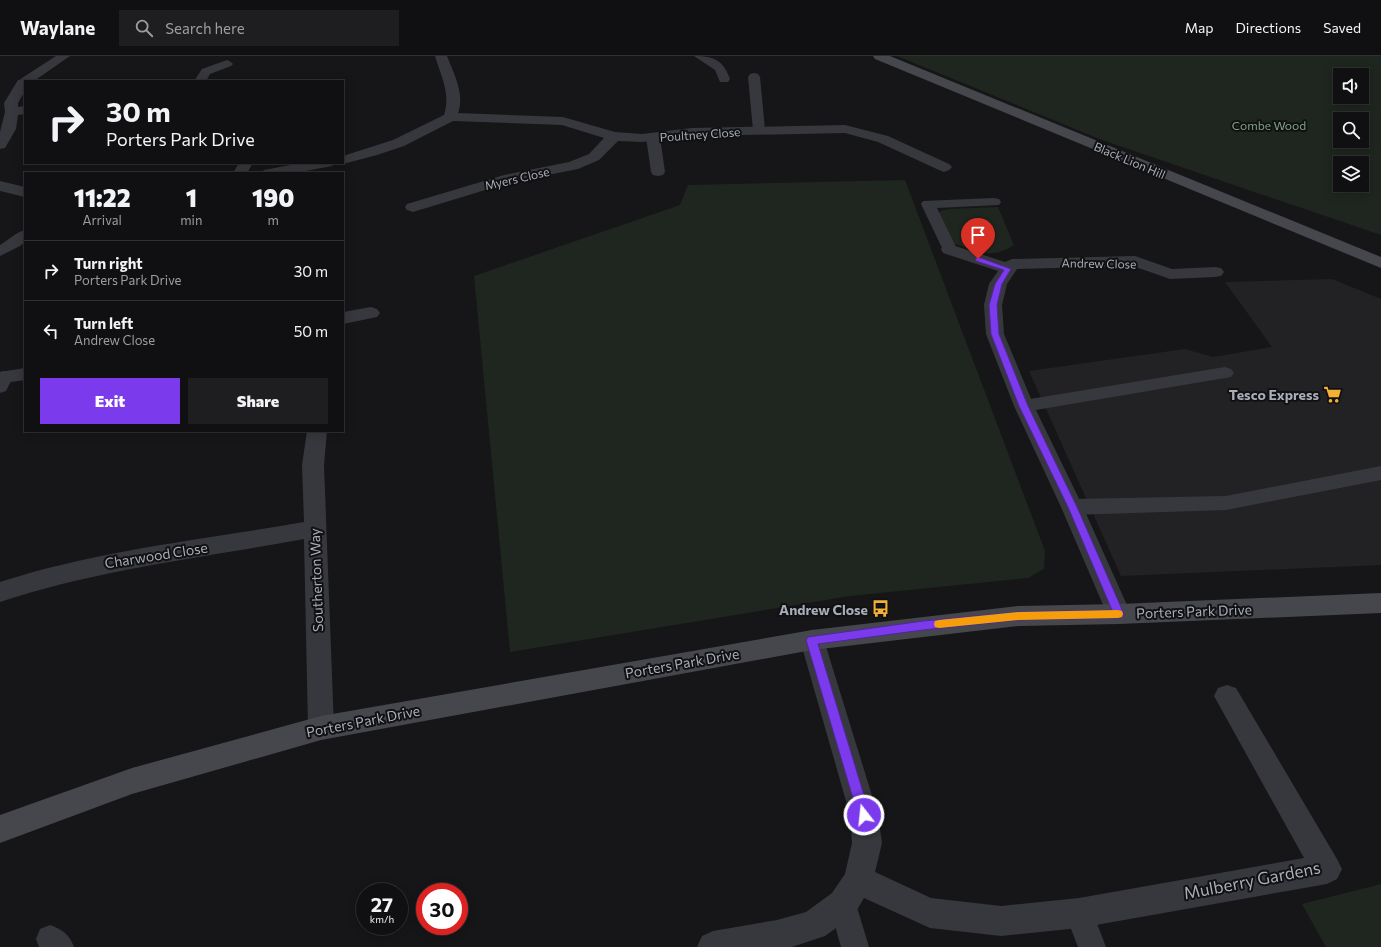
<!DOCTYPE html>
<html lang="en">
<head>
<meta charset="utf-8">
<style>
  :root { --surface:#101012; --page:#1e1e20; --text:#f1f3f6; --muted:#9c9d9f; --line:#303032; --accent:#7c3aed }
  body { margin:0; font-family:Commissioner,sans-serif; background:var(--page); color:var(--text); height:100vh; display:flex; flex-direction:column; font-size:15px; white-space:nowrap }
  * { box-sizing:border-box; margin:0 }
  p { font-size:13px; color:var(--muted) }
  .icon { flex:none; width:22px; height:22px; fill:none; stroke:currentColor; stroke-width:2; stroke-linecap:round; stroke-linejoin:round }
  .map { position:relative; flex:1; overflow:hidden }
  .side { position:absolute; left:24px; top:116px; width:320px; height:260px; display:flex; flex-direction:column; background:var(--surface); border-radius:0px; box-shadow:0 2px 10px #0003,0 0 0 1px var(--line) }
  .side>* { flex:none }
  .banner { position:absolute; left:24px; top:24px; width:320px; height:84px; border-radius:0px; box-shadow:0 2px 10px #0003,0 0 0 1px var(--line); background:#101012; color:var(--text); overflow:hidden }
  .controls { position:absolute; left:1333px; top:12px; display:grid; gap:8px }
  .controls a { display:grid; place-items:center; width:36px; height:36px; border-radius:0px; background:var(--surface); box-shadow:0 2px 10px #0003,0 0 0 1px var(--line); font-size:20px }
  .speed { position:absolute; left:356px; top:827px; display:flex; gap:8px; font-size:20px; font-weight:700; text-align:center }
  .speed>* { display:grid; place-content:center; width:52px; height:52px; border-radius:50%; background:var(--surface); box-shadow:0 2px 10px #0003,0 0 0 1px var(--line); line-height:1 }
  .speed small { font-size:10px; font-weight:400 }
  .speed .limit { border:6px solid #d22; background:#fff; color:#111 }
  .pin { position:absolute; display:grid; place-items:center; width:34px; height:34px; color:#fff; margin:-41px -17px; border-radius:50% 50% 50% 0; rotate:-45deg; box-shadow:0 0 4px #0007 }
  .pin .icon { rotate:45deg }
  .me { position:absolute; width:44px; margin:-22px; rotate:344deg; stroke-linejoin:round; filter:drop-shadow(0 0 3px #0008) }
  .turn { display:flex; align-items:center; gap:14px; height:84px; padding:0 16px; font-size:18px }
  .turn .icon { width:52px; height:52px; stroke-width:2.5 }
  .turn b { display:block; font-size:28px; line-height:34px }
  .eta { display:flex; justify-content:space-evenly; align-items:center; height:68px; text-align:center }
  .eta b { font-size:24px; font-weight:800; line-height:28px }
  .primary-button { display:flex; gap:8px; margin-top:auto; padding:8px 16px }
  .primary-button a { flex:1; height:46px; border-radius:0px; background:var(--accent); color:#fff; font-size:16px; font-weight:800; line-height:46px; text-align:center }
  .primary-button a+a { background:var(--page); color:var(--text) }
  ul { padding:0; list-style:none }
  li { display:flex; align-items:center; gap:12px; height:60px; padding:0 16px; border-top:1px solid var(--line) }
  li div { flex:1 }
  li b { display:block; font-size:15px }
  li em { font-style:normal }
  header { display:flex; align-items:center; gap:24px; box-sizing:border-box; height:56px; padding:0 20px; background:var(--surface); border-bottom:1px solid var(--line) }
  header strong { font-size:19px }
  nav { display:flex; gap:22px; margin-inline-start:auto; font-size:14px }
  .search { width:280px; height:36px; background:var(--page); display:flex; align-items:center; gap:10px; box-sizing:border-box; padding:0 14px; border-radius:0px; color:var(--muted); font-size:15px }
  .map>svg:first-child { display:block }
</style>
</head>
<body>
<header>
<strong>Waylane</strong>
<div class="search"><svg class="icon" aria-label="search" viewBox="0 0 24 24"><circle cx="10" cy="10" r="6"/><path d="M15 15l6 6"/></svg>Search here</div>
<nav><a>Map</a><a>Directions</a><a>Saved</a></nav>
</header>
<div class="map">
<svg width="1381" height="891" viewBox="0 0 1381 891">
  <rect width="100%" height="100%" fill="#161618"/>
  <!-- built -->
  <path fill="#222225" d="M1332 223 1381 243V509L1121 520 1029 315 1185 293 1213 301 1272 291 1225 226Z"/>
  <!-- green -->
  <g fill="#1e261f" fill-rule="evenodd">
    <path d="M897 0H1381V179L1102 84ZM1340 19H1362V41H1340ZM1340 63H1362V85H1340ZM1340 107H1362V129H1340Z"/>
    <path d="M905 124 1045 495 1044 513 1028 522 850 540 510 596 474 220 680 149 688 129Z"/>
    <path d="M998 151 1014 189C991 205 974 194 950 186L938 159 941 155 948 153Z"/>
    <path d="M1381 828V891H1326L1302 848Z"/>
  </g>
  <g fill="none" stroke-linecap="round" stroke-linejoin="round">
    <!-- lane -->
    <g fill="#37383d" fill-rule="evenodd">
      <path d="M56 0H70L34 25H25V28H22L20 25 22 22Z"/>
      <path d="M694 0C714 0 723 4 730 23L728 26H720L715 14Z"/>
      <path d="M227 4 231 6 233 8 231 10 210 18 206 25H194L202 13Z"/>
      <path d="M754 17 758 18 760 21 765 74 764 77H754L753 74 748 21 750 18Z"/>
      <path d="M653 77 658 78 660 81 665 116 663 119 658 120 653 119 651 116 646 81 648 78Z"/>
      <path d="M239 107H253L247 117H233Z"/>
      <path d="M994 142 999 143 1001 146 999 149 937 152 957 193 954 196 949 198 944 196 921 148 923 145Z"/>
      <path d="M25 174V186L20 190 0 200V189C9 184 16 176 25 174Z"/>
      <path d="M1225 311 1231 313 1234 317 1231 321 1024 356 1018 354 1015 350 1018 346 1024 344Z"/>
      <path d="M4 315 10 317 13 321 6 335 0 337V316Z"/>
      <path d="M1381 410V424L1226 454 1072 459 1065 456 1062 451 1065 446 1072 443 1226 440Z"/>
      <path d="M843 834 853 838 869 891H841L829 848 833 838Z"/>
      <path d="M1079 843 1089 847 1106 891H1078L1065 857 1069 847Z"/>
      <path d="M50 869C63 874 69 878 74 891H39L36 883 40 873Z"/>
    </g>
    <!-- street -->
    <g fill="#37383d" fill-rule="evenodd">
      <path d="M435 0H447C454 18 465 38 458 57L563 61 615 76 642 78 692 72 845 69 888 80 949 108 952 111 949 114 944 116 939 114 878 86 845 77 692 80 642 86 618 85 599 104 578 113 512 126 413 156 407 154 405 151 407 148 504 119 569 106 589 98 604 82 562 69 453 65 404 90 377 99 343 108 338 107H343V100L393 84 444 59C451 38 441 20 435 0Z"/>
      <path d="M23 23 28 25H25V35L18 47V51L25 50V58L18 59 16 73 5 92 0 93V76L5 56 4 47 18 24Z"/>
      <path d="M301 107H334L332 110 295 117H261L264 114Z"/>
      <path d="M0 125 25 131V141L0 135Z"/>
      <path d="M949 188 1005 206 1012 203 1135 200 1172 213 1215 211 1221 212 1224 216 1221 220 1215 221 1170 223 1133 210 1017 213 1007 228 1002 249 1004 278 1034 350 1083 451 1131 558 1128 565 1119 568 1110 565 1107 558 1061 451 1014 350 986 278 984 249 989 228 998 215 943 197 941 193 943 189Z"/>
      <path d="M371 251 377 253 380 257 377 261 343 268V256Z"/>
      <path d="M25 312V324L4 327 0 326V316Z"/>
      <path d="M307 375H327L324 409 334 672 330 681 321 684 312 681 308 672 304 483C202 502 99 513 0 546V526C99 494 202 484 304 466L302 409Z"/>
      <path d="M812 574 821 577 824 584 878 759 882 787 875 816 931 842 1001 850 1079 842 1304 802 1214 640 1218 632 1227 629 1236 632 1337 803 1342 813 1337 823 1327 828 1079 872 1001 880 930 872 864 842 854 859 825 880 792 891H697L702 880 713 875 777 864 806 856 832 837 845 818 852 787 850 759 800 584 803 577Z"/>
    </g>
    <!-- secondary -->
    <g fill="#45474d" fill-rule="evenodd">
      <path d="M873 0H890L1381 201V212L875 3Z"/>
      <path d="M1381 537V557L1119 568 1019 570 812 594 321 684 132 738 0 787V759L132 712 321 660 812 574 1019 550 1119 548Z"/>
    </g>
  </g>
  <!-- route -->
  <path fill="#7c3aed" stroke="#51269a" d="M978 201 1011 213 1002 228 997 249 999 278 1028 350 1077 451 1124 558 1122 561 1119 562 1019 564 923 574 818 588 870 759 868 763 864 764 859 763 858 759 806 584 808 581 923 565 1019 556 1112 554 1068 451 1019 350 991 278 989 249 995 228 1004 214 976 205 975 203Z"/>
  <!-- slow -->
  <path fill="#f59e0b" d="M1118 554 1122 555 1123 558 1122 561 1118 562 1019 564 939 572 935 571 934 568 935 565 939 564 1019 556Z"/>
  <!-- icons -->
  <defs>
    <symbol id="supermarket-bare" viewBox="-9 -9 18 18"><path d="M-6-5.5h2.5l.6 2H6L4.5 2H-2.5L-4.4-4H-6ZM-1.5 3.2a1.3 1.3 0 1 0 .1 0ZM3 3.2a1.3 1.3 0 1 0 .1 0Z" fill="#f2b134" stroke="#111113" stroke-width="2.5" paint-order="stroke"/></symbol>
    <symbol id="bus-bare" viewBox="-9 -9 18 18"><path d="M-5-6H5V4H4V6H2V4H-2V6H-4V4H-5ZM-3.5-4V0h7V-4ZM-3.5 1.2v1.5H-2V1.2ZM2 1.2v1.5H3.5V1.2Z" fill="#f2b134" stroke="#111113" stroke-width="2.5" paint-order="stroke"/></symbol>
  </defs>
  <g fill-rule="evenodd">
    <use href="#supermarket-bare" x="1320" y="326" width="25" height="25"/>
    <use href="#bus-bare" x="868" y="540" width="25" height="25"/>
  </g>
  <g text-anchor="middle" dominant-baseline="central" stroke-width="4" stroke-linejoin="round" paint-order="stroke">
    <!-- far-park labels -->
    <g font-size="12" fill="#7fa381" stroke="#111113">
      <text x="1269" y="69">Combe Wood</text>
    </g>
    <!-- far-street labels -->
    <g font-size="12" fill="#a8adb8" stroke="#111113">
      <text transform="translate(700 78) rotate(-4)">Poultney Close</text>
      <text transform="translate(1130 104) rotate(23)">Black Lion Hill</text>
      <text transform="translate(517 122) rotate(-13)">Myers Close</text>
      <text transform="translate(1099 207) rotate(1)">Andrew Close</text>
    </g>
    <!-- poi labels -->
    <g font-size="14" font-weight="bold" fill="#a8adb8" stroke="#111113" text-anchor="end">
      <text x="1319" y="338">Tesco Express</text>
      <text x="868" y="553">Andrew Close</text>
    </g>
    <!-- street labels -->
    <g font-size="14" fill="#a8adb8" stroke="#111113">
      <text transform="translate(156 499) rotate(-9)">Charwood Close</text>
      <text transform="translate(316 524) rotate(-92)">Southerton Way</text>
      <text transform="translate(1194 555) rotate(-2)">Porters Park Drive</text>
      <text transform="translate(682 607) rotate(-10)">Porters Park Drive</text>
      <text transform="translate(363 665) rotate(-11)">Porters Park Drive</text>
    </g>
    <!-- near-street labels -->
    <g font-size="17" fill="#a8adb8" stroke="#111113">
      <text transform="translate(1252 824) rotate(-11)">Mulberry Gardens</text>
    </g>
  </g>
</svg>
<div class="controls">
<a><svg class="icon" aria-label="sound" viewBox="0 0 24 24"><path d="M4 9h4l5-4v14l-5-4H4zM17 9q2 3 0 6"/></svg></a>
<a><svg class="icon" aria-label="search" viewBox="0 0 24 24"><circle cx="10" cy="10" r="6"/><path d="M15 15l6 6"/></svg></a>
<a><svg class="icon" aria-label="layers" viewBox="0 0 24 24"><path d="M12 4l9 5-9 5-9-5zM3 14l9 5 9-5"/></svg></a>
</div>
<div class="speed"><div>27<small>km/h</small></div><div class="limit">30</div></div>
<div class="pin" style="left:978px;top:203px;background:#d93025"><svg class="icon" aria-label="arrive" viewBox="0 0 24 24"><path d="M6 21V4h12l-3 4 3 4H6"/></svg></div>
<svg class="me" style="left:864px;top:759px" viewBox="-20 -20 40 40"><circle r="17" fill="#7c3aed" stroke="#fff" stroke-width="3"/><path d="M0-11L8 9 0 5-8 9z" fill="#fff"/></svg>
<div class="banner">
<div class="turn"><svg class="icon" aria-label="right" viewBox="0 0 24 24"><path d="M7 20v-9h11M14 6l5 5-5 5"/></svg><div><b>30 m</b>Porters Park Drive</div></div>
</div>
<section class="side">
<div class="eta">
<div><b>11:22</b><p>Arrival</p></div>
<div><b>1</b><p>min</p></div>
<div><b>190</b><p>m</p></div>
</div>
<ul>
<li><svg class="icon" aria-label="right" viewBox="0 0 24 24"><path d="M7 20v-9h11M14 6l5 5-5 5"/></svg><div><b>Turn right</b><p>Porters Park Drive</p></div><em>30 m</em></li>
<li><svg class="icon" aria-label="left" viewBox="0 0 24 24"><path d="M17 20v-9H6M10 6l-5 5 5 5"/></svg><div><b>Turn left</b><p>Andrew Close</p></div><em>50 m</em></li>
</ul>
<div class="primary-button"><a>Exit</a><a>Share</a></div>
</section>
</div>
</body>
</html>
